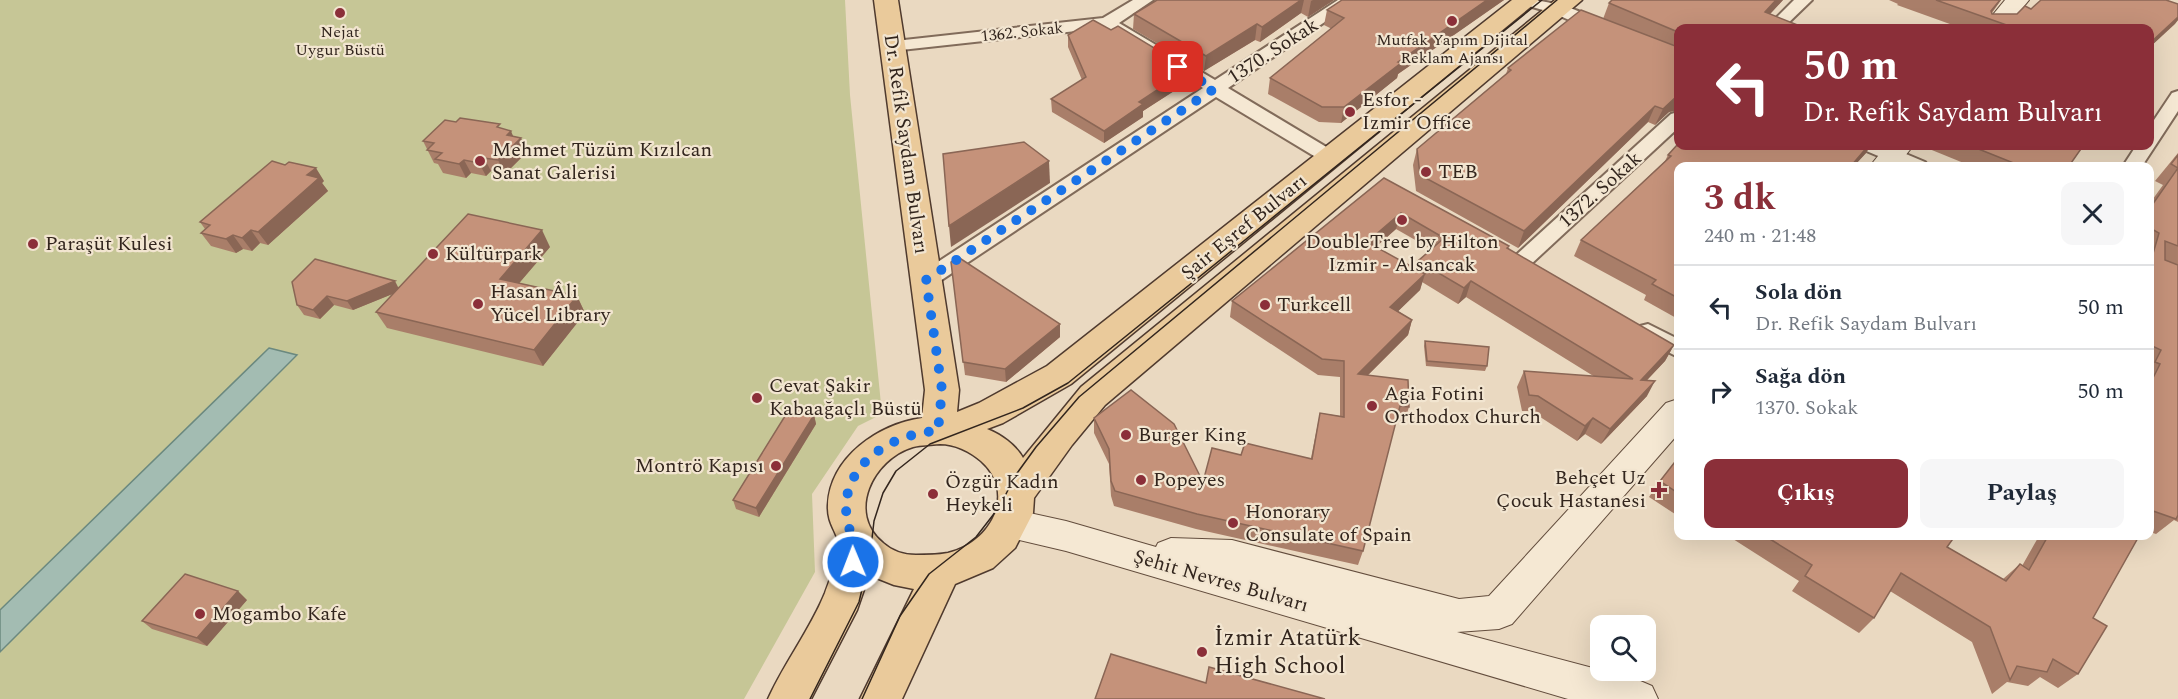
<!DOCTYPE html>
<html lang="tr">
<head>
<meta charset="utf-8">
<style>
  :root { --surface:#fff; --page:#f6f6f7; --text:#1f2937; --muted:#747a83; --line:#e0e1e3; --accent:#8b2f39 }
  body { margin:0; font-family:Spectral,serif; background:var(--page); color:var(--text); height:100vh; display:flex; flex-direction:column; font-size:22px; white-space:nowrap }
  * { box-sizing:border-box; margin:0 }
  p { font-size:20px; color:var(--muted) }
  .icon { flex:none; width:33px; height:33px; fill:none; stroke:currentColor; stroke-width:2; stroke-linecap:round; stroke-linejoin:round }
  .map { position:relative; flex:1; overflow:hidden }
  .sheet { position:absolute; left:1674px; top:162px; width:480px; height:378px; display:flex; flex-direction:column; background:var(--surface); border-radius:12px; box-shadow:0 6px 24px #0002 }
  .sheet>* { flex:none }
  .top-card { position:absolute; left:1674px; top:24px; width:480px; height:126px; border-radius:12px; box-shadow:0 6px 24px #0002; background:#8b2f39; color:#fff; overflow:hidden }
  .controls { position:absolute; left:1590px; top:615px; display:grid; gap:12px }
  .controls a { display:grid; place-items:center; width:66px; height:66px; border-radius:12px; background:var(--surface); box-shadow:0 6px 24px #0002; font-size:30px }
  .pin { position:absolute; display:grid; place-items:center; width:51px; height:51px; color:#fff; margin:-26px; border-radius:12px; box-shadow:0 3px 9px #0006 }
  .me { position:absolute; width:66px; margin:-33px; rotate:359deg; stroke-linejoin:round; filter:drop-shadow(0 0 4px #0008) }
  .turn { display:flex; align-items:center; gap:21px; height:126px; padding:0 30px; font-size:27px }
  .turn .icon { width:78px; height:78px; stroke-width:2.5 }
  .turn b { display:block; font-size:42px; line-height:51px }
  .round { display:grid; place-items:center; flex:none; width:63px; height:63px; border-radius:12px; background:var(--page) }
  .headline { display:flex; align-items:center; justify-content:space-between; height:102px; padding:0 30px }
  h1 { font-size:36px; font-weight:700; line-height:45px; color:var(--accent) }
  .action { display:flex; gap:12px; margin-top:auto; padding:12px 30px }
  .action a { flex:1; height:69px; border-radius:12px; background:var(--accent); color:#fff; font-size:24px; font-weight:700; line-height:69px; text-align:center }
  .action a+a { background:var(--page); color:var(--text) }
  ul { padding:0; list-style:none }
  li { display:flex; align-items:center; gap:18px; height:84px; padding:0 30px; border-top:2px solid var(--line) }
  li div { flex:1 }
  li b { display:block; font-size:22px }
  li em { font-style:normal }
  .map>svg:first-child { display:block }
</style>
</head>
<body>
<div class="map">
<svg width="2178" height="699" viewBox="0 0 2178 699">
  <rect width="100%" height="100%" fill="#ead9c1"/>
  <!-- green -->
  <path fill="#c6c696" d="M0 0H845L850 95 882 414 858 426 812 494 815 572 744 699H0Z"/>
  <!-- water -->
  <path fill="#a3bcb2" stroke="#6b897f" stroke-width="1.5" d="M269 348 297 355 0 652V610Z"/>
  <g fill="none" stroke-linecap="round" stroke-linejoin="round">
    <defs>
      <g id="street">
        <path d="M1133 0H1153L1119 23 1215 80 1338 0H1357L1228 88 1338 154 1341 158 1338 162 1331 164 1324 162 1216 97 934 285 926 288 918 285 915 280 918 275 1203 88 1104 28 892 51 886 50 883 46 886 42 1103 18Z"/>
        <path d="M1520 0C1557 0 1576 10 1609 24L1612 28 1609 32H1597L1553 13 1522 4Z"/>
        <path d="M1794 0H1812L1783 28H1766Z"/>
        <path d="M2178 91V111L2142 166H2123L2136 146H2150V126L2172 93Z"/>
        <path d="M1678 112V128L1529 266 1522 268 1515 266 1511 261 1515 256 1671 114Z"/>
        <path d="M1861 146H1887L1925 162 1928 166H1902L1864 150Z"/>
        <path d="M1648 324 1678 339V357L1640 338 1637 332 1640 326Z"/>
      </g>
      <g id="secondary">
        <path d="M2005 0H2029L2006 28H1982Z"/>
        <path d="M1886 146H1913L1897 166H1870Z"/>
        <path d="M1678 399V434L1512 624 1499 629 1457 632 1638 680 1652 686 1658 699H1568L1066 551 998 535 993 524 998 513 1011 509 1066 521 1156 547 1158 543 1171 538 1232 540 1459 599 1489 596 1666 403Z"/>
      </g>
      <path id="primary" d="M874 0H898L959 390 957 412 979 403 1047 366 1512 0H1539L1071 384 1003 423 987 429C1000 434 1016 445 1023 458L1081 387 1555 0H1582L1105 405 1072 445 1034 498 1033 513 1015 548 993 568 955 584 902 699H860L914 589 894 585 869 575 857 610 811 699H768C784 663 810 630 825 593 828 585 840 553 839 545 837 531 827 524 828 505 830 457 879 424 922 418L925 390ZM940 444C954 444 970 451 981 461 1018 494 990 543 948 553 938 555 926 555 916 555 903 555 892 551 883 543 846 513 873 459 913 447 921 445 931 445 940 444Z"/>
    </defs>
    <!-- street casing -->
    <use href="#street" stroke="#816b5a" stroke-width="4"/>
    <!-- secondary casing -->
    <use href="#secondary" stroke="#634d3d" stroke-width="2"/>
    <!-- primary casing -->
    <use href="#primary" stroke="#4f3a2e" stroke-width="3"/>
    <!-- street -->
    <use href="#street" fill="#f5e8d3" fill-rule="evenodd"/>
    <!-- secondary -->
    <use href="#secondary" fill="#f5e8d3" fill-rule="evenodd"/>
    <!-- primary -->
    <use href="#primary" fill="#eaca9b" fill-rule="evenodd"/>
    <!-- tram -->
    <g stroke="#32251d" stroke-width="1.5">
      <path d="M810 699 859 602 870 556 874 521 883 493 896 471 930 444 1023 408 1068 383 1542 0"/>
      <path d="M862 699 900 616 929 574 976 537 1000 506 1015 476 1036 447 1079 397 1557 0"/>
    </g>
  </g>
  <!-- wall -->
  <g fill="#a97e69" fill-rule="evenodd">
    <path d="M1157 0H1334L1308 17 1301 13 1260 42 1255 40 1204 71 1133 29 1134 14Z"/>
    <path d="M1342 0H1504L1398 74 1397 78 1341 123 1319 122 1268 94 1270 78 1332 29 1324 25 1327 10Z"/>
    <path d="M1612 0H1783L1770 14 1678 28V110L1669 112 1655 125 1648 122 1518 248 1416 191 1413 165 1417 149 1506 74 1508 68 1603 19 1609 3Z"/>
    <path d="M1889 0H2001L1992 13V14H2017L2031 9 2178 4V20L2150 47V28H1961L1897 5 1898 4Z"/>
    <path d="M1068 35 1188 82 1143 111V117L1104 143 1052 112 1051 99 1082 80 1068 47Z"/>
    <path d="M1678 126V136L1675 134Z"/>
    <path d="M502 128 514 137 527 152 505 174 491 171 486 176 471 173 466 178 443 173 438 164 434 163 423 141Z"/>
    <path d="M1678 146H1870L1866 153 1854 166H1678V319L1644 300 1646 295 1574 256 1581 240 1665 161 1668 155Z"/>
    <path d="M1922 146H2083L2069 166H1971Z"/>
    <path d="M2178 153V522L2174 520 2156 534 2150 532V203L2163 185 2155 181Z"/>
    <path d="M1384 178 1509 246 1508 249 1674 345 1665 361 1647 380V396L1601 444 1585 434 1577 441 1531 411H1522L1517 387 1524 371 1595 377 1466 297 1458 304 1422 282 1420 290 1398 311 1412 320 1408 335 1368 375 1409 407 1404 422 1396 421 1363 551 1358 565 1196 529 1114 506 1111 496 1109 464 1094 433V418L1203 482 1241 455 1311 458 1320 413 1340 416V377L1318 375 1230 317 1232 301ZM1396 229 1431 249 1418 261 1415 269 1376 247Z"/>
    <path d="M324 181 322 183 328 191 268 245 260 243 252 251 243 249 236 253 211 246 201 233 205 229 200 222Z"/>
    <path d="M550 247 519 283 577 296 585 313 543 366 387 328 376 312 392 294 353 310 334 305 320 319 304 315 297 305 292 282 398 287Z"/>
    <path d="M951 262 1060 337 1006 382 965 375Z"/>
    <path d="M1425 341 1487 366 1485 371 1426 366 1424 346Z"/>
    <path d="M814 415 816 424 759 517 736 509 733 500Z"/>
    <path d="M1678 458V516L1649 497 1660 481Z"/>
    <path d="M1736 536H1955L1947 547 2003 579 2020 564 2022 566 2039 536H2139L2093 618 2078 674 2058 688 2040 677 2028 686 2007 682 1992 694 1972 642 1890 591 1874 618 1859 633 1792 591 1799 581 1733 539Z"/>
    <path d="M247 600 207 646 152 629 142 621Z"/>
  </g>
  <!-- shaded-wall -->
  <g fill="#8a6655">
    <path d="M1301 0H1304L1301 13 1260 42 1262 27Z"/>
    <path d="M1313 0H1334L1308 17 1311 1Z"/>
    <path d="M1487 0H1504L1398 74 1397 78 1341 123 1344 107 1398 62Z"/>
    <path d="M1776 0H1783L1757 28 1765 12Z"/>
    <path d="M2000 0H2001L1987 18 1991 11Z"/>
    <path d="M2178 17V20L2175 24 2150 47V43Z"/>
    <path d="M1257 24 1255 40 1204 71 1206 56Z"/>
    <path d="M1189 69 1188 82 1143 111V117L1104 143V131L1139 102Z"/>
    <path d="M1677 96H1678V110L1669 112 1655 125 1663 109Z"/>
    <path d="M1655 106 1648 122 1518 248 1524 231Z"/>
    <path d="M511 131 516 143 521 138 527 152 505 174 498 160 507 135Z"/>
    <path d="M1868 146H1870L1866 153 1854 166H1851Z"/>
    <path d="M484 158 491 171 486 176 479 163Z"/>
    <path d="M464 160 471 173 466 178 459 164Z"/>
    <path d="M1049 161 1050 183 951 247 949 226Z"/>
    <path d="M316 168 324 181 322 183 328 191 268 245 258 232 307 175Z"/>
    <path d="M1401 213 1396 229 1363 258 1367 242Z"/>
    <path d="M251 230 260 243 252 251 242 238Z"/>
    <path d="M542 230 550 247 509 295 500 279Z"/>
    <path d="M233 235 243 249 236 253 226 239Z"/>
    <path d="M1425 274 1420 290 1386 323 1390 307Z"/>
    <path d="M395 281 400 291 353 310 347 301Z"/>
    <path d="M1471 281 1466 297 1458 304 1464 288Z"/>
    <path d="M327 296 334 305 320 319 313 310Z"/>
    <path d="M577 296 585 313 543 366 534 350Z"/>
    <path d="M1412 320 1408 335 1354 389 1358 374Z"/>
    <path d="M1060 324V337L1006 382 1005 369Z"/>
    <path d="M1674 345 1665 361 1633 395 1641 380Z"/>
    <path d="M1655 381 1647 396 1601 444 1610 429Z"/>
    <path d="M814 415 816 424 759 517 756 508Z"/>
    <path d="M1593 418 1585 434 1577 441 1585 426Z"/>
    <path d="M238 591 247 600 207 646 197 638Z"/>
  </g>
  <!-- building -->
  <g fill="#c5927a" stroke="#8a6655" stroke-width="1.5">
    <path d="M1157 0H1301L1262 27 1257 24 1206 56 1134 14Z"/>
    <path d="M1342 0H1487L1398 62 1401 63 1344 107H1322L1270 78 1344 18 1327 10Z"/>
    <path d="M1612 0H1776L1765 12 1805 28H1678V32L1609 3Z"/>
    <path d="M1936 0H2000L1991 11 1992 14H2017L2025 6 2031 9 2041 0H2166L2178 4V17L2150 43V28H2015Z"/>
    <path d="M1581 10 1678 47V96H1677L1663 109 1655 106 1524 231 1420 175 1417 149 1511 70 1508 68Z"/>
    <path d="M1093 20 1111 30 1118 26 1189 69 1139 102 1143 104 1104 131 1051 99 1086 77 1068 35Z"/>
    <path d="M460 118 500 124 497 127 511 131 507 135 521 138 498 160 484 158 479 163 464 160 459 164 435 159 442 153 427 150 434 143 423 141 445 120 456 122Z"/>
    <path d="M1024 142 1049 161 949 226 943 154Z"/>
    <path d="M1678 144V146H1868L1851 166H1678V298L1652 284 1656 280 1581 240 1671 156 1668 155Z"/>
    <path d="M1971 146H2083L2069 166H2021Z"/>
    <path d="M2178 155V168L2171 164Z"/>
    <path d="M272 161 285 165 289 162 316 168 307 175 319 178 258 232 251 230 242 238 233 235 226 239 201 233 210 225 200 222Z"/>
    <path d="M2178 168V246L2165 241V260L2178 265V515L2176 519 2153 511 2150 517V384L2160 364 2155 362 2161 350 2150 345V264L2159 233 2150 228V208Z"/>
    <path d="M1384 178 1509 246 1507 248 1674 345 1641 380 1655 381 1610 429 1593 418 1585 426 1538 396 1529 395 1524 371 1633 379 1471 281 1464 288 1418 261 1444 238 1401 213 1367 242 1425 274 1390 307 1412 320 1358 374 1408 380 1409 407 1400 406 1363 551 1197 514 1115 491 1111 481 1109 449 1094 418 1131 390 1174 424 1203 482 1212 448 1241 455 1245 443 1312 459 1320 413 1344 417V361L1322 359 1232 301Z"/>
    <path d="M468 214 542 230 500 279 577 296 534 350 376 312Z"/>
    <path d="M958 257 1060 324 1005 369 963 362 951 262Z"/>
    <path d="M315 259 395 281 347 301 327 296 313 310 297 305 292 282Z"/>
    <path d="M1425 341 1489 347 1487 366 1427 361Z"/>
    <path d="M790 408 814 415 756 508 733 500Z"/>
    <path d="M1678 458V493L1660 481Z"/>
    <path d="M1765 536H1955L1947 547 2006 581 2020 564 2029 570 2048 536H2139L2093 618 2107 626 2078 674 2053 659 2047 672 2017 666 2010 680 1990 627 1901 573 1874 618 1805 576 1812 565Z"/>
    <path d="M185 574 238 591 197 638 142 621Z"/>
    <path d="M1111 654 1206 683 1209 667 1325 699H1095Z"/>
  </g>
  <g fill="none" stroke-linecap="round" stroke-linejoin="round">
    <!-- route -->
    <path stroke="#1a73e8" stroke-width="10" stroke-dasharray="0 18" d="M853 562 858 544C855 538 849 531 848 524 835 468 890 433 938 431L942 390 926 280 1214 89 1178 67"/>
  </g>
  <!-- markers -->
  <g fill="#8b2f39" stroke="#f2e5d0" stroke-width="2">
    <circle cx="340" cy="13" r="6"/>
    <circle cx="1452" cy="21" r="6"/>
    <circle cx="1350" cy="112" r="6"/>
    <circle cx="480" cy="161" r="6"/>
    <circle cx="1426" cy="172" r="6"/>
    <circle cx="1402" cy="220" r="6"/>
    <circle cx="33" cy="244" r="6"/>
    <circle cx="433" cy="254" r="6"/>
    <circle cx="478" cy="304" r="6"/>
    <circle cx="1265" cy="305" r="6"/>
    <circle cx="757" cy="398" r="6"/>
    <circle cx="1372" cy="406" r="6"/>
    <circle cx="1126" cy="435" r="6"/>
    <circle cx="776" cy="466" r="6"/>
    <circle cx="1141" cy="480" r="6"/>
    <path d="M1656 481h6v6h6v6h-6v6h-6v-6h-6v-6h6z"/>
    <circle cx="933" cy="494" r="6"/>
    <circle cx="1233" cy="523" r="6"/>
    <circle cx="200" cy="614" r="6"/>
    <circle cx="1202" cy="652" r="6"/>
  </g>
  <g text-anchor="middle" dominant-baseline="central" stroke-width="4.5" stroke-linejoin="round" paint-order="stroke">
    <!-- far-poi labels -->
    <g font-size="16" fill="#32251d" stroke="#f2e5d0">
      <text x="340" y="32">Nejat<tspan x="340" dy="18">Uygur Büstü</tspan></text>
      <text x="1452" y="40">Mutfak Yapım Dijital<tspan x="1452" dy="18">Reklam Ajansı</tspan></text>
    </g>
    <!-- far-street labels -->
    <g font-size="16" fill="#32251d" stroke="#f2e5d0">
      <text transform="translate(1022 32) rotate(-6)">1362. Sokak</text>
    </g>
    <!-- street labels -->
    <g font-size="20" fill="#32251d" stroke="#f2e5d0">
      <text transform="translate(1273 51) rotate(-33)">1370. Sokak</text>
      <text transform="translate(906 144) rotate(82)">Dr. Refik Saydam Bulvarı</text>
      <text transform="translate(1600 190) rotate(-42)">1372. Sokak</text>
      <text transform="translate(1244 227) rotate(-39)">Şair Eşref Bulvarı</text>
      <text transform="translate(1221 581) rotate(16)">Şehit Nevres Bulvarı</text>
    </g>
    <!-- poi labels -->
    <g font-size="20" fill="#32251d" stroke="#f2e5d0" text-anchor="start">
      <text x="1362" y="100">Esfor -<tspan x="1362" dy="23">Izmir Office</tspan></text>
      <text x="492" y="150">Mehmet Tüzüm Kızılcan<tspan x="492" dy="23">Sanat Galerisi</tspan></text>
      <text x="1438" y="172">TEB</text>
      <text x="1402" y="242" text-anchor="middle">DoubleTree by Hilton<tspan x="1402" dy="23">Izmir - Alsancak</tspan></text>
      <text x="45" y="244">Paraşüt Kulesi</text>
      <text x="445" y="254">Kültürpark</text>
      <text x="490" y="292">Hasan Âli<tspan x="490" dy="23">Yücel Library</tspan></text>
      <text x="1277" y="305">Turkcell</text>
      <text x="769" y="386">Cevat Şakir<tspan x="769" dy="23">Kabaağaçlı Büstü</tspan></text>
      <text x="1384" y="394">Agia Fotini<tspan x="1384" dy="23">Orthodox Church</tspan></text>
      <text x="1138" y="435">Burger King</text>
      <text x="764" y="466" text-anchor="end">Montrö Kapısı</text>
      <text x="1646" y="478" text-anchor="end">Behçet Uz<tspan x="1646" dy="23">Çocuk Hastanesi</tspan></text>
      <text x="1153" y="480">Popeyes</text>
      <text x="945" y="482">Özgür Kadın<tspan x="945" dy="23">Heykeli</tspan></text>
      <text x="1245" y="512">Honorary<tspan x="1245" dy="23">Consulate of Spain</tspan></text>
      <text x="212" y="614">Mogambo Kafe</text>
    </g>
    <!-- near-poi labels -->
    <g font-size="24" fill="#32251d" stroke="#f2e5d0" text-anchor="start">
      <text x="1214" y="638">İzmir Atatürk<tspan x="1214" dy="28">High School</tspan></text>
    </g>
  </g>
</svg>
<div class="controls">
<a><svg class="icon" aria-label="search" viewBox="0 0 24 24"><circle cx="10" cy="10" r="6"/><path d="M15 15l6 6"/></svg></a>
</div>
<div class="pin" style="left:1178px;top:67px;background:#d93025"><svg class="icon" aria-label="arrive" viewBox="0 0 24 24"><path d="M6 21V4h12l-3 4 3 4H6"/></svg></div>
<svg class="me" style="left:853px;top:562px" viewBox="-20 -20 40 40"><circle r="17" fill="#1a73e8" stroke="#fff" stroke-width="3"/><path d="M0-11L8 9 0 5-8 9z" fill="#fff"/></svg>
<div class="top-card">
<div class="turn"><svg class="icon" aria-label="left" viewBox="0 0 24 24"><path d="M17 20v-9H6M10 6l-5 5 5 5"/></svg><div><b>50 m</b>Dr. Refik Saydam Bulvarı</div></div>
</div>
<section class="sheet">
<div class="headline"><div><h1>3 dk</h1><p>240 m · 21:48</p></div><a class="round"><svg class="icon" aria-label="close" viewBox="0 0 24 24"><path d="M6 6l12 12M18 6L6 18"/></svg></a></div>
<ul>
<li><svg class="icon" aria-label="left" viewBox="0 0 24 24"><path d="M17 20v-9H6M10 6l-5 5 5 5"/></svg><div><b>Sola dön</b><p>Dr. Refik Saydam Bulvarı</p></div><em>50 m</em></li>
<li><svg class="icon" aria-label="right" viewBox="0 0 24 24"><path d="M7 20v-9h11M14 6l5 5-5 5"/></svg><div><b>Sağa dön</b><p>1370. Sokak</p></div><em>50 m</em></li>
</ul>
<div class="action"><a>Çıkış</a><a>Paylaş</a></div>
</section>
</div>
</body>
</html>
